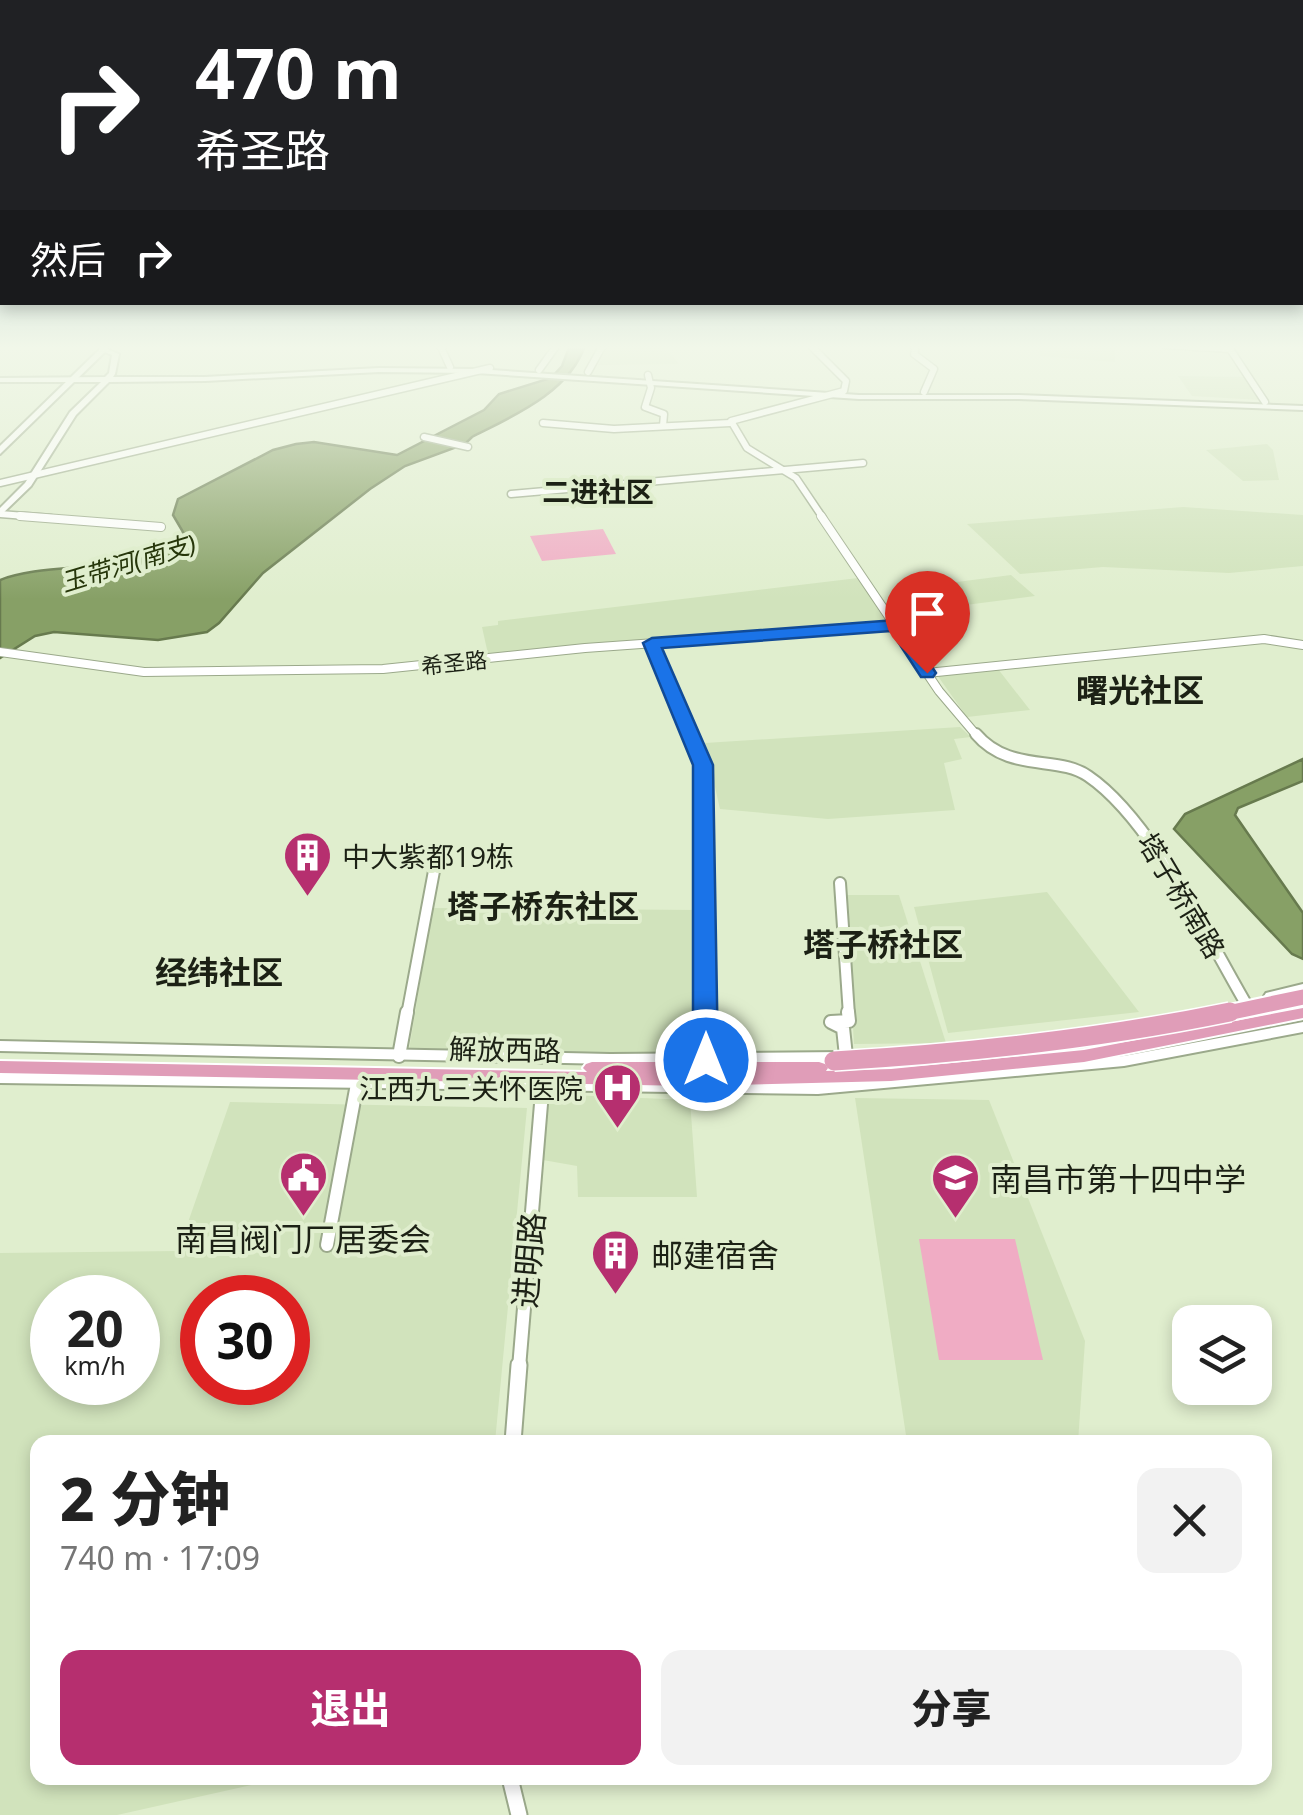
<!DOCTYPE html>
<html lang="zh">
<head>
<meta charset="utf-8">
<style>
  :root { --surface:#fff; --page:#f2f2f2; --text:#222; --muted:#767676; --accent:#b62f6f }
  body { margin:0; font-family:"Noto Sans","Noto Sans SC",sans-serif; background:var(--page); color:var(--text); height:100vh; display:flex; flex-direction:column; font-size:38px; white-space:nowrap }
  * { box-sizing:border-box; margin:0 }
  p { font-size:32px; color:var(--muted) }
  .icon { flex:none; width:55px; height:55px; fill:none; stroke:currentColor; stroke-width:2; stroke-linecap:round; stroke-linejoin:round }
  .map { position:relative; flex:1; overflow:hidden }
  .side { position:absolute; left:30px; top:1435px; width:1242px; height:350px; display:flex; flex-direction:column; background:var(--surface); border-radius:20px; box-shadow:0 5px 15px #0003 }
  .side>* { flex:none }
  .top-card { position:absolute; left:0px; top:0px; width:1305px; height:305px; box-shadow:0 5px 15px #0003; background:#202124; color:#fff; overflow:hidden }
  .controls { position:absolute; left:1172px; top:1305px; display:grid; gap:20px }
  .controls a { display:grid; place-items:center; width:100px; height:100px; border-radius:20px; background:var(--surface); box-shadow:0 5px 15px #0003; font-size:50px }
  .speed { position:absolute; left:30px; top:1275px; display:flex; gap:20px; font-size:50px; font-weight:700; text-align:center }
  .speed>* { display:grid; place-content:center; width:130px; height:130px; border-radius:50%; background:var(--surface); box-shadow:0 5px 15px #0003; line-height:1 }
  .speed small { font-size:25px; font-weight:400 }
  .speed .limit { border:15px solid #d22; background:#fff; color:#111 }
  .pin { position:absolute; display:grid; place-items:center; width:85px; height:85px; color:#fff; margin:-102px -42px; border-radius:50% 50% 50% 0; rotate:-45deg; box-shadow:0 0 10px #0007 }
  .pin .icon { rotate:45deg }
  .me { position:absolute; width:110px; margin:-55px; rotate:0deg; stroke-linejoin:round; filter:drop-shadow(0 0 8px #0008) }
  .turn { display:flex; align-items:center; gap:35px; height:210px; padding:0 30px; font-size:45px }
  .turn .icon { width:130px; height:130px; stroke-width:2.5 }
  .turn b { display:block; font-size:70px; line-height:85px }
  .then { display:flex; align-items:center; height:95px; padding:0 30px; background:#0003; gap:20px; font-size:38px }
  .round { display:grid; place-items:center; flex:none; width:105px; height:105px; border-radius:20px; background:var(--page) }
  .headline { display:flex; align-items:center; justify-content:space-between; height:170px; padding:0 30px }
  h1 { font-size:60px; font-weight:800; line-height:75px }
  .action { display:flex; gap:20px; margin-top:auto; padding:20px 30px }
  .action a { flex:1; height:115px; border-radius:20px; background:var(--accent); color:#fff; font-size:40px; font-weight:800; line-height:115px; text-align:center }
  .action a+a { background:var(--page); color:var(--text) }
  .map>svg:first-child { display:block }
</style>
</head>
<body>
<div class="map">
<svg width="1303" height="1815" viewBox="0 0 1303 1815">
  <rect width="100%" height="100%" fill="#e0eece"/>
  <!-- built -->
  <g fill="#d1e3bc" fill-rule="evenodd">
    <path d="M608 345H663L679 364 598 365Z"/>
    <path d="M1038 345H1115V362L1040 356Z"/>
    <path d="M1178 376 1246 377 1260 400 1192 396Z"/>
    <path d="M1267 444 1273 450 1279 480 1243 481 1206 450Z"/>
    <path d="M1183 507 1303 515V566L1229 573 1103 567 1020 574 967 524Z"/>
    <path d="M1011 575 1035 596 919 611 903 589Z"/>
    <path d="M858 578 887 623 488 654 482 627 498 625V621Z"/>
    <path d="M998 669 1030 710 967 717 937 675Z"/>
    <path d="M960 727 971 737 954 739 962 759 944 763 955 810 828 819 720 809 705 743Z"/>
    <path d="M1047 892 1139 1012 948 1033 914 907Z"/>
    <path d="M845 895H899L946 1043 854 1044Z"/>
    <path d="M432 908 698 910 701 1055 409 1050Z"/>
    <path d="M545 1094 690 1100 697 1197H578L577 1166 543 1160Z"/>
    <path d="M855 1098 989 1100 1085 1341 1078 1442H907Z"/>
    <path d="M230 1102 527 1108 495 1442H38V1778H283L117 1815H0V1253L178 1251ZM52 1298H138V1382H52ZM202 1298H288V1382H202Z"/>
  </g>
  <!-- green -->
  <g fill="#f0acc4">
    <path d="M603 529 616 554 542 561 530 536Z"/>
    <path d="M919 1239H1015L1043 1360H939Z"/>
  </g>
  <!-- water -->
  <g fill="#87a066" stroke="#677a4e" stroke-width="2.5">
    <path d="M570 345H585C570 392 513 416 472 437L465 444 405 466 370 489 263 573 219 623 207 632 158 640 54 632 35 636 0 658V580C49 559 158 577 183 532L173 515 178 499 273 450 296 444 314 442 397 455 484 410 499 394 551 378 562 366Z"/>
    <path d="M1303 759V781L1238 808 1235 815 1303 913V959L1292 954 1174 829 1185 814Z"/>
  </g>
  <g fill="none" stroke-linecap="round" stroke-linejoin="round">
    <defs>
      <g id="minor-far4">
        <path d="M440 345 450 367"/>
        <path d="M810 345 846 381 844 391 731 421 747 448 796 478 823 518"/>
        <path d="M916 345 914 354 934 369 924 392"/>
        <path d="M1164 345 1230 349 1265 402"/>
        <path d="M539 370 557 345"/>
        <path d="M588 372 603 345"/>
        <path d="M648 375 651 388 645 407 664 414 663 426"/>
        <path d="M543 423 614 429 730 423"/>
        <path d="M424 437 468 447"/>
        <path d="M0 483 490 368"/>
        <path d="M511 494 863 463"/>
        <path d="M0 514 51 518"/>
      </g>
      <g id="minor-far3">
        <path d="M20 516 161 527"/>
        <path d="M821 516 939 691 978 737"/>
        <path d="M651 643 691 737"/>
        <path d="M0 652 144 672 383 669 585 648 896 626"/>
        <path d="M927 673 1264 639 1303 645"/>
      </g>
      <g id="minor-far2">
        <path d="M690 734 703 765 706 1015"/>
        <path d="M976 734C1009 773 1058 755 1088 776 1153 820 1210 944 1252 1014"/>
        <path d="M840 883 849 1015"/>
        <path d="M407 1015 434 871"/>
      </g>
      <g id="minor-far1">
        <path d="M706 1012V1060"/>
        <path d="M399 1056 407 1012"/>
        <path d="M846 1056 843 1028 831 1022 849 1021 848 1012"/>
        <path d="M327 1245 357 1084"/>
        <path d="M519 1368 543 1080"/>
      </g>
      <g id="minor">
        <path d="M513 1442 519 1365"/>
        <path d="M510 1778 519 1815"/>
      </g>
      <path id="tertiary" d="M104 348 119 354 115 374 113 377H205L379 368 476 369 859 395H1019L1303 406V410L1019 399H859L476 373 379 372 205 381 109 382 76 415 31 486 0 516V508L25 483 70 412 101 382H0V378L105 377 109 373 112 355 102 351 101 350Z"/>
      <g id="secondary">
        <path d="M104 345H112L0 454V446Z"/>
        <path d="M1303 984V994L1271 1001 1264 996 1266 993Z"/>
        <path d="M1303 1022V1032L1124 1066 818 1094 0 1083V1073L818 1084 1124 1056Z"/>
        <path d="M0 1041 610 1054 844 1052 849 1053 852 1057 849 1061 844 1062 610 1064 0 1051Z"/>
      </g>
      <path id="primary" d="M1303 1008V1018L1084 1062 891 1081 689 1086 0 1073V1061L587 1072 583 1068 586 1064 592 1062H819L825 1064 828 1068 826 1071 891 1069 1084 1050Z"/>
    </defs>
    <!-- minor-far4 casing -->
    <use href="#minor-far4" stroke="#9ba98b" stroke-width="9"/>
    <!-- minor-far3 casing -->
    <use href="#minor-far3" stroke="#9ba98b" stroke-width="10"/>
    <!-- minor-far2 casing -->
    <use href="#minor-far2" stroke="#9ba98b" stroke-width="14"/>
    <!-- minor-far1 casing -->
    <use href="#minor-far1" stroke="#9ba98b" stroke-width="16"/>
    <!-- minor casing -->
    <use href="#minor" stroke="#9ba98b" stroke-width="19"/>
    <!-- tertiary casing -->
    <use href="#tertiary" stroke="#9ba98b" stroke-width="4"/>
    <!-- secondary casing -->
    <use href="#secondary" stroke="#9ba98b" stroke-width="4"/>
    <!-- primary casing -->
    <use href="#primary" stroke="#fff" stroke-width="4"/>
    <!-- minor-far4 -->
    <use href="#minor-far4" stroke="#fff" stroke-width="6"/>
    <!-- minor-far3 -->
    <use href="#minor-far3" stroke="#fff" stroke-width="8"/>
    <!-- minor-far2 -->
    <use href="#minor-far2" stroke="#fff" stroke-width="10"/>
    <!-- minor-far1 -->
    <use href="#minor-far1" stroke="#fff" stroke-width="12"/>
    <!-- minor -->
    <use href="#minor" stroke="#fff" stroke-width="15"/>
    <!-- tertiary -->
    <use href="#tertiary" fill="#fff" fill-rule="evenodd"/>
    <!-- secondary -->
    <use href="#secondary" fill="#fff" fill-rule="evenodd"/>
    <!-- primary -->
    <use href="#primary" fill="#e09db8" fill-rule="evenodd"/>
    <defs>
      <path id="primary-bridge-far1" d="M1218 1015 1303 997"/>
      <path id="primary-bridge" d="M834 1061C968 1053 1099 1039 1230 1012"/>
    </defs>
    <!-- primary-bridge-far1 casing -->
    <use href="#primary-bridge-far1" stroke="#fff" stroke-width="19" stroke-linecap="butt"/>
    <!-- primary-bridge casing -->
    <use href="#primary-bridge" stroke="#fff" stroke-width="22" stroke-linecap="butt"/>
    <!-- primary-bridge-far1 -->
    <use href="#primary-bridge-far1" stroke="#e09db8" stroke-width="15"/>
    <!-- primary-bridge -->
    <use href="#primary-bridge" stroke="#e09db8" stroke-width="19"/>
  </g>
  <!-- sky -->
  <linearGradient id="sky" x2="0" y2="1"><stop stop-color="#81acb4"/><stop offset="0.58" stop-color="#f1f7e9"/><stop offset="1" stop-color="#f1f7e9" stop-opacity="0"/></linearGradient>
  <rect width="1303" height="599" fill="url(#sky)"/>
  <!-- route -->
  <path fill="#1a73e8" stroke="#114b97" stroke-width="2.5" d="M896 620 903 622 936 673 933 677H921L891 631 662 648 713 765 718 1060 706 1068 696 1066 693 1060V765L643 643 652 638Z"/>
  <!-- icons -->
  <defs>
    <symbol id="building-pin" viewBox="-11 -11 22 30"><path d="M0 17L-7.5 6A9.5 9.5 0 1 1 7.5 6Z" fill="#b62f6f" stroke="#e0eece"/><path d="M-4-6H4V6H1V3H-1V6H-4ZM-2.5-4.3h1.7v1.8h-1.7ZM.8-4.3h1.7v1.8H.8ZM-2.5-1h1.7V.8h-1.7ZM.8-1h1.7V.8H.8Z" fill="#fff"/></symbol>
    <symbol id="hospital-pin" viewBox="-11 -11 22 30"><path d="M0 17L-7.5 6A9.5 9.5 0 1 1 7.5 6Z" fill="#b62f6f" stroke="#e0eece"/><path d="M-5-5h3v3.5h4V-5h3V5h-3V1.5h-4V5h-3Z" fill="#fff"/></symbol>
    <symbol id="civic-pin" viewBox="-11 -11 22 30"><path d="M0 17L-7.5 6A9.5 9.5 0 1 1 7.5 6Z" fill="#b62f6f" stroke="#e0eece"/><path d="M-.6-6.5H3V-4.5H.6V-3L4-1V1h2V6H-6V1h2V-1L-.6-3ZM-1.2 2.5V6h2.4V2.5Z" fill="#fff"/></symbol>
    <symbol id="school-pin" viewBox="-11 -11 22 30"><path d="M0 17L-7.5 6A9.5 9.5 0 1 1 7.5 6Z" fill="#b62f6f" stroke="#e0eece"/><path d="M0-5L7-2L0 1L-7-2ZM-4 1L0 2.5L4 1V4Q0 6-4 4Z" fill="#fff"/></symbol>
  </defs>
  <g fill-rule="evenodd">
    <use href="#building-pin" x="280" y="828" width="55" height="75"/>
    <use href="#hospital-pin" x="590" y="1060" width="55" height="75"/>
    <use href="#civic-pin" x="276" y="1148" width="55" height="75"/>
    <use href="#school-pin" x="928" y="1150" width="55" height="75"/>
    <use href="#building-pin" x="588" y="1226" width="55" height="75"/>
  </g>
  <g text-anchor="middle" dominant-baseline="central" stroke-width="8" stroke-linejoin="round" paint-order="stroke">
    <!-- far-street labels -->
    <g font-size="22" fill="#1c2115" stroke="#e0eece">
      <text transform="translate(454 662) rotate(-6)">希圣路</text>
    </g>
    <!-- far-water labels -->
    <g font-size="25" font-style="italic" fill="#26360a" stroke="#e0eece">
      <text transform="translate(128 562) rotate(-17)">玉带河(南支)</text>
    </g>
    <!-- far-quarter labels -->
    <g font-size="28" font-weight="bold" fill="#1c2115" stroke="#e0eece">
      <text x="598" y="491">二进社区</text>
    </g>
    <!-- poi labels -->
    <g font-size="28" fill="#1c2115" stroke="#e0eece" text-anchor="start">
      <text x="342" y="856">中大紫都19栋</text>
      <text x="583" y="1088" text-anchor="end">江西九三关怀医院</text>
    </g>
    <!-- street labels -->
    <g font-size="28" fill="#1c2115" stroke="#e0eece">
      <text transform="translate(1182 895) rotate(59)">塔子桥南路</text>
      <text transform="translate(505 1049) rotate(1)">解放西路</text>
    </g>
    <!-- quarter labels -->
    <g font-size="32" font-weight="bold" fill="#1c2115" stroke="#e0eece">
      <text x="1140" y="689">曙光社区</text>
      <text x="543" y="905">塔子桥东社区</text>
      <text x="883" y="943">塔子桥社区</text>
      <text x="219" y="971">经纬社区</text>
    </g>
    <!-- near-poi labels -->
    <g font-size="32" fill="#1c2115" stroke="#e0eece" text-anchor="start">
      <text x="990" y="1178">南昌市第十四中学</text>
      <text x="303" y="1238" text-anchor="middle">南昌阀门厂居委会</text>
      <text x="651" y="1254">邮建宿舍</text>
    </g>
    <!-- near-street labels -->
    <g font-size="32" fill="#1c2115" stroke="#e0eece">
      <text transform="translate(528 1260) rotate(-85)">进明路</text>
    </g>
  </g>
</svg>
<div class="controls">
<a><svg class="icon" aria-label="layers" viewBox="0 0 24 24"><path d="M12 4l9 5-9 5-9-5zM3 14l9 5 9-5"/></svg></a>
</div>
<div class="speed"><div>20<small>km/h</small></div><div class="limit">30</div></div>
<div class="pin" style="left:927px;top:673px;background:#d93025"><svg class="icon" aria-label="arrive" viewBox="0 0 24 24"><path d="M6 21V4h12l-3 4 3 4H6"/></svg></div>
<svg class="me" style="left:706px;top:1060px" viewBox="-20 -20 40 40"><circle r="17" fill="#1a73e8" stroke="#fff" stroke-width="3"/><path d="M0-11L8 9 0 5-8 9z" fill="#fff"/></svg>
<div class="top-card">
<div class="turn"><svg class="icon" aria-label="right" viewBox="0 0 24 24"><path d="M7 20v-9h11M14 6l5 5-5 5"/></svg><div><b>470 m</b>希圣路</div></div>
<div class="then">然后<svg class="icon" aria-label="right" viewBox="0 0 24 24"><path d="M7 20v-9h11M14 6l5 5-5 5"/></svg></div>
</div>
<section class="side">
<div class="headline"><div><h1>2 分钟</h1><p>740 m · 17:09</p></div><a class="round"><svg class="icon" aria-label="close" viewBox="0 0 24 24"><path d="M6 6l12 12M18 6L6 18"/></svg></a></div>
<div class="action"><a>退出</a><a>分享</a></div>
</section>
</div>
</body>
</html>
